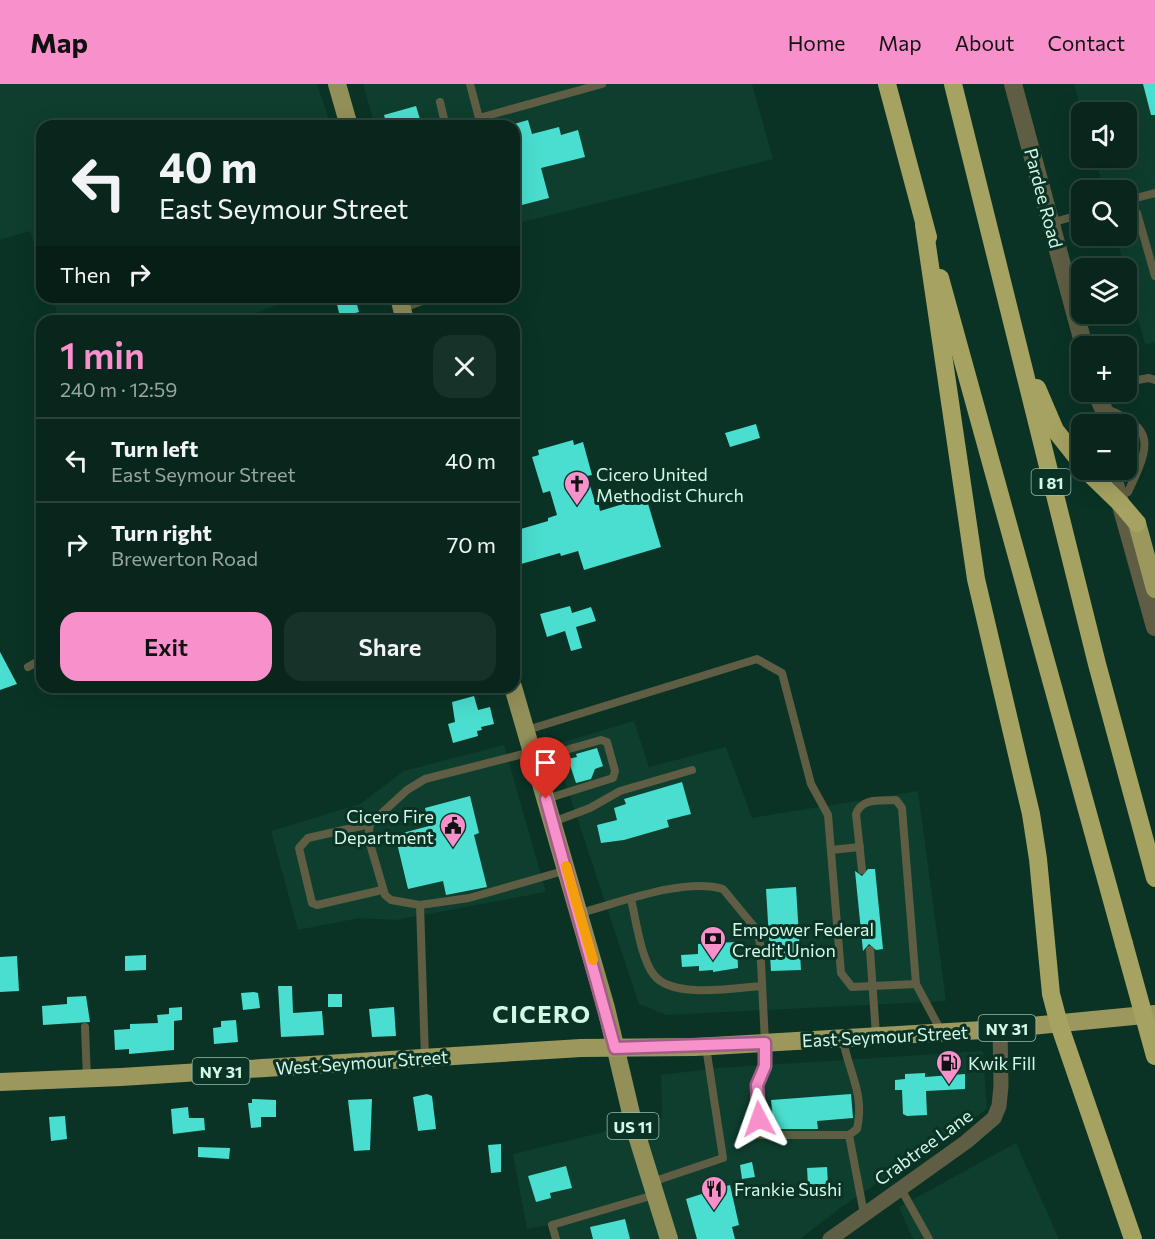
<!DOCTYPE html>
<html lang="en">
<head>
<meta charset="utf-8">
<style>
  :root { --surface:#08261c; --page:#163229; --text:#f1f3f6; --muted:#98a5a3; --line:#29433b; --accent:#f890cc }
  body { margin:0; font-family:Commissioner,sans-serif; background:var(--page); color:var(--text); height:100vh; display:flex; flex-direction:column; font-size:22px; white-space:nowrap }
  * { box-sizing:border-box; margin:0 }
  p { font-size:20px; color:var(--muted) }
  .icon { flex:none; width:33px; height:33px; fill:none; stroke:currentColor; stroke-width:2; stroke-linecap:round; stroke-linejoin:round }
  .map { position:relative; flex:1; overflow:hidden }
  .panel { position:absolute; left:36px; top:231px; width:484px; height:378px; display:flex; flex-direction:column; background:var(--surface); border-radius:18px; box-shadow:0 6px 24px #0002,0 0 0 2px var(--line) }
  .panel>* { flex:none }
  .banner { position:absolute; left:36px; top:36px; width:484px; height:183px; border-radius:18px; box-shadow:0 6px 24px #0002,0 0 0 2px var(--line); background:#08261c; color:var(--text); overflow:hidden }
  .buttons { position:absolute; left:1071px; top:18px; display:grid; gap:12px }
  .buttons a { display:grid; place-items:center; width:66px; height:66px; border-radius:12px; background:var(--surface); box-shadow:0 6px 24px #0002,0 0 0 2px var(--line); font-size:30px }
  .pin { position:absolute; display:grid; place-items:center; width:51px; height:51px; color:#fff; margin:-62px -26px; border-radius:50% 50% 50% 0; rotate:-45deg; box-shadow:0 0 6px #0007 }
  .pin .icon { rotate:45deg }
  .me { position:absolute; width:66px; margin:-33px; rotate:356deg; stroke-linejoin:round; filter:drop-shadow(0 0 4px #0008) }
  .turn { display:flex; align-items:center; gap:21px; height:126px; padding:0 24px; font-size:27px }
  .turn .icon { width:78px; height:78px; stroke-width:2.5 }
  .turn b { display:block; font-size:42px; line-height:51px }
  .then { display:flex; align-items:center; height:57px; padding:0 24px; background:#0003; gap:12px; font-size:22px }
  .round { display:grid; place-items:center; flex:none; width:63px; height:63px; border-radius:18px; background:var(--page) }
  .head { display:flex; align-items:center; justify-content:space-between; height:102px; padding:0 24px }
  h1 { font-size:36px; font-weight:600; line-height:45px; color:var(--accent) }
  .primary-button { display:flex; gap:12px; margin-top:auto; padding:12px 24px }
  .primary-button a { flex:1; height:69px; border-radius:18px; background:var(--accent); color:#111; font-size:24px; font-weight:600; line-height:69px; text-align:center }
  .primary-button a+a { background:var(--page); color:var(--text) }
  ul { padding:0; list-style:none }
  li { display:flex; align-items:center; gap:18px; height:84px; padding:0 24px; border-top:2px solid var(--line) }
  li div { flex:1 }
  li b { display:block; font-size:22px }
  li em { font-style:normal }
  header { display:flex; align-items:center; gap:36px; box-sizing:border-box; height:84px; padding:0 30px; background:var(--accent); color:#111 }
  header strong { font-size:28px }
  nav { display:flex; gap:33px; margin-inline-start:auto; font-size:21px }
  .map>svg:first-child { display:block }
</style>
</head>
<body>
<header>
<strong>Map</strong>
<nav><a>Home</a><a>Map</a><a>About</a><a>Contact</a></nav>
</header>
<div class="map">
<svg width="1155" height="1155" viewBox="0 0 1155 1155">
  <rect width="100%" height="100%" fill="#0a3325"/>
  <!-- built -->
  <g fill="#0e3e2e">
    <path d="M0 0H317L331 42H42V183L30 147 0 156Z"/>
    <path d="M363 0H752L773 75 515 140 514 42H375Z"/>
    <path d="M1074 0H1155V258L1145 261 1116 152H1126V106H1104L1095 74H1126V28H1082Z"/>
    <path d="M52 213H296L237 237H60Z"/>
    <path d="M634 637 649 683 726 663 752 734 918 707 946 917 666 931 639 920 553 661Z"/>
    <path d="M504 661 546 808 396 836 359 834 298 846 271 747 360 720 404 687Z"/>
    <path d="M983 967 987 1025 843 1122 800 1155H559L554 1140 527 1145 513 1070 662 1034 661 991 718 984Z"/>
    <path d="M1016 1059 1059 1155H913L899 1123Z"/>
  </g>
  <!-- building -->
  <g fill="#49decf">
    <path d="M1143 0H1155V31H1151Z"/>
    <path d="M416 22 422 42H387L384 31Z"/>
    <path d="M528 36 532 50 559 43 561 51 578 46 585 73 541 84 549 114 514 123V40Z"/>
    <path d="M352 213 353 217H356L359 228 340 233 336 216Z"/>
    <path d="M756 340 760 354 730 363 725 349Z"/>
    <path d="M573 356 574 361 583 358 592 391 587 392 595 418 598 417 600 427 646 413 661 463 584 486 578 467 561 472 560 469 514 482V447L548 437V434L557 431 550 407 543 409 532 373 539 371 538 366Z"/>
    <path d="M570 522 572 529 591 523 596 537 576 543 582 564 571 567 565 547 547 553 540 530Z"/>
    <path d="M0 568 17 600 0 606Z"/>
    <path d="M474 612 478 626 490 623 494 640 481 643 482 646 477 647 478 652 453 659 448 640 455 638 452 618Z"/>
    <path d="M597 664 603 682 595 685 591 695 576 699 568 675 577 673 576 670Z"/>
    <path d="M682 698 691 730 667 736 669 743 624 756 601 759 597 741 617 736 614 724 626 720 624 715Z"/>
    <path d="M470 712 479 749 474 751 487 803 446 811 443 797 408 805 395 751 429 742 425 724Z"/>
    <path d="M868 785H875L883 865 876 866 869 860 863 867 855 787 862 792Z"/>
    <path d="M796 803 801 886 771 887 766 805Z"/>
    <path d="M737 858 738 884 713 888V886L699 887V882L682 883 681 871 698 870V860Z"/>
    <path d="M146 871V886L125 887V872Z"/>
    <path d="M17 872 19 907 0 908V873Z"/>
    <path d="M278 902H292L293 929 322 927 324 951 281 953Z"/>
    <path d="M254 908 258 909 260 924 243 926 241 909Z"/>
    <rect x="328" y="910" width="14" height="13"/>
    <path d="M86 912 90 938 43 941 42 922 67 920V913Z"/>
    <path d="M182 923V936L174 937V966L129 970V965L115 966 114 946 130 945V940L158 939 157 931 169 930V924Z"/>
    <path d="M394 923 396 952 372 953 369 925Z"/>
    <path d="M236 936 238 958 214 960 213 944 221 943V937Z"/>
    <path d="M925 989V993L965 990V1005L926 1007 927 1031 907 1032 903 1030 902 1006H895V996L905 995V990Z"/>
    <path d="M427 1010 432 1012 436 1045 418 1047 413 1013Z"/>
    <path d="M851 1010 853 1034 817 1037 818 1045H774L771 1016Z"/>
    <path d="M252 1015 276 1016V1033H261V1043L251 1044 248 1019H252Z"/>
    <path d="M372 1015 370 1066 354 1067 348 1016Z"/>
    <path d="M188 1023 189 1034H204L205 1046 173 1050 171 1025Z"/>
    <path d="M65 1032 67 1055 51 1057 49 1033Z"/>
    <path d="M501 1060V1088L491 1089 488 1061Z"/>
    <path d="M198 1063 230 1064 229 1075 198 1073Z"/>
    <path d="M752 1078 755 1093 742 1095 740 1081Z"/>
    <path d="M566 1082 572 1104 550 1109 551 1114 536 1118 528 1092Z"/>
    <path d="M827 1083 828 1100 808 1101 807 1084Z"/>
    <path d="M730 1101 739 1141 732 1143 735 1155H697L686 1115Z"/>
    <path d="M625 1135 630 1155H593L590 1143Z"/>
  </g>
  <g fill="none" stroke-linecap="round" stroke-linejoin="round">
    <!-- service -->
    <g stroke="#5f5e44" stroke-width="8">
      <path d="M470 0 479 34 478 42"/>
      <path d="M479 34 602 0"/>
      <path d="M434 42 445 39 440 18"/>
      <path d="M1128 116 1155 109"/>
      <path d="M1126 117 1137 129 1155 192"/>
      <path d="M1051 139 1082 130"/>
      <path d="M403 224 433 213"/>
      <path d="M1126 298 1149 294 1155 296"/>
      <path d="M1107 325C1155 345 1151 360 1128 408"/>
      <path d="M28 583 42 575"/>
      <path d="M527 646 757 575 782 589 811 700 828 731 841 889 852 903 916 900"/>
      <path d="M534 675 601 656 607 658 615 687 613 694 546 715"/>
      <path d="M553 738 590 724 620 707 692 686"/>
      <path d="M370 740 308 754 299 764 312 819 317 821 382 806"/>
      <path d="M831 766 860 763"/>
      <path d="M862 786 856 730C862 713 881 717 896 716L902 724 916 900 941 947"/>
      <path d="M631 815C636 836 641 875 654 891 672 915 735 904 762 902"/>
      <path d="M420 821 391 816 385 811 368 753 370 740 407 706 425 695 531 668"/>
      <path d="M580 829C618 819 685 793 723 805L756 845 760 859 765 959V982L757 1001 760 1051H849"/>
      <path d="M870 866 876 951"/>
      <path d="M85 943 87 995"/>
      <path d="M843 956C849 989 865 1010 857 1045L849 1051 864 1130"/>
      <path d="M425 974 420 821 469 814 567 786"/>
      <path d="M652 1098 723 1074 706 963"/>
      <path d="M901 1105 929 1155"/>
      <path d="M556 1155 552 1141 654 1111"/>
    </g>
    <!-- minor -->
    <path stroke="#5f5e44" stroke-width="15" d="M830 1155 966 1058 994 1034 999 1022 1001 1002 1000 945"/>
    <!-- tertiary -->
    <g stroke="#5f5e44" stroke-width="18">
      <path d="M1013 0 1084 262"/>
      <path d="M1096 308 1110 340"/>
      <path d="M1111 386 1155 543"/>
    </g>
    <!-- primary -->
    <g stroke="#928f59" stroke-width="18">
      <path d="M337 0 349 42"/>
      <path d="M399 213 405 237"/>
      <path d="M513 603 606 924 634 1042 669 1155"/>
    </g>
    <!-- trunk -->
    <g stroke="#9c985d" stroke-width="18">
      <path d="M1137 439 1155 505"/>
      <path d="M0 998 121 993 581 964 695 963 1000 945 1155 930"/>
    </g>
    <!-- motorway -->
    <g stroke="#a6a261" stroke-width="18">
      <path d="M887 0 928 153"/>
      <path d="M953 0 1097 580 1155 794"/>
      <path d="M924 141 976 495 1031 730 1038 775 1051 910 1059 940 1133 1155"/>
      <path d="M940 194 1124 860"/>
      <path d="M1037 304 1055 346 1082 380"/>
      <path d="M1086 386 1120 419 1137 439"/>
    </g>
    <!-- motorway-bridge -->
    <path stroke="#a6a261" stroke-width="18" d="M1124 860 1155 972"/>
  </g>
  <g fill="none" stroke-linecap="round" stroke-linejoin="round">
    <defs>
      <path id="route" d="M546 715 615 964 765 959V982L757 1001 759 1035"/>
    </defs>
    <!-- route casing -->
    <use href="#route" stroke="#a15e85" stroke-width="15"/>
    <!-- route -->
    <use href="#route" stroke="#f890cc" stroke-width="10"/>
    <!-- slow -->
    <path stroke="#f59e0b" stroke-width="10" d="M566 782 593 876"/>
  </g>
  <!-- icons -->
  <defs>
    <symbol id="church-pin" viewBox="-11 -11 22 30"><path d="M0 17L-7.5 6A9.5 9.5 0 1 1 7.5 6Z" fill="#f890cc" stroke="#0a3325"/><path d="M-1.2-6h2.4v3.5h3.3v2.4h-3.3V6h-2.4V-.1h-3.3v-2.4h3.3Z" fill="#111"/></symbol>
    <symbol id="civic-pin" viewBox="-11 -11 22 30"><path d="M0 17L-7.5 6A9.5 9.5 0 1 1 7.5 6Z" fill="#f890cc" stroke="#0a3325"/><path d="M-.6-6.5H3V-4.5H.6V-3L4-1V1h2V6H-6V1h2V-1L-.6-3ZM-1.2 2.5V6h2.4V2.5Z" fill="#111"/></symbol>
    <symbol id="bank-pin" viewBox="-11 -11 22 30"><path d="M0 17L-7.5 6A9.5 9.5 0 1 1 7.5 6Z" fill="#f890cc" stroke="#0a3325"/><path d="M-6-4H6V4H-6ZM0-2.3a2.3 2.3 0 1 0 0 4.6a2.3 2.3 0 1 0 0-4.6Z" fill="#111"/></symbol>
    <symbol id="fuel-pin" viewBox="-11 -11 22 30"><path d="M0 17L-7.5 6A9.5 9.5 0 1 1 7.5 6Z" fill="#f890cc" stroke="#0a3325"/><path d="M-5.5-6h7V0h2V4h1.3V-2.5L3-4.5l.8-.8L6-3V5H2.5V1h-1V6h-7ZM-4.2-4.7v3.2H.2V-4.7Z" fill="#111"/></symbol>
    <symbol id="restaurant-pin" viewBox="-11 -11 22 30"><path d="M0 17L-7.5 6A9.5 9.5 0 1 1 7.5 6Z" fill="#f890cc" stroke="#0a3325"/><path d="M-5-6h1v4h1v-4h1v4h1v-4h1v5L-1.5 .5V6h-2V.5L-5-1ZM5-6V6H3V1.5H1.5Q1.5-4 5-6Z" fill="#111"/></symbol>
  </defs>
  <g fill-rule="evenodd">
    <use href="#church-pin" x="562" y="385" width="30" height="40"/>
    <use href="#civic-pin" x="438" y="727" width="30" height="40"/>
    <use href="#bank-pin" x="698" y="840" width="30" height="40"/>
    <use href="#fuel-pin" x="934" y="964" width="30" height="40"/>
    <use href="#restaurant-pin" x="699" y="1090" width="30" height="40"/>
  </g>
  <g text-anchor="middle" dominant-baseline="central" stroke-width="6" stroke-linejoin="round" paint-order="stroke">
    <!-- shield labels -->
    <g fill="#0a3325" stroke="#97bdad" stroke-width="1.5">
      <rect x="1031.5" y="385" width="39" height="26" rx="4.5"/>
      <rect x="978.5" y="931" width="57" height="26" rx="4.5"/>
      <rect x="192.5" y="974" width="57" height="26" rx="4.5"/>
      <rect x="607.5" y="1029" width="51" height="26" rx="4.5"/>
    </g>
    <g font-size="16" font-weight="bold" fill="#d4f8e7">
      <text x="1051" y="398">I 81</text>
      <text x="1007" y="944">NY 31</text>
      <text x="221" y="987">NY 31</text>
      <text x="633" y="1042">US 11</text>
    </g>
    <!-- street labels -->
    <g font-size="18" fill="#d4f8e7" stroke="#0a3325">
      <text transform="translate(1044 114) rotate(75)">Pardee Road</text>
      <text transform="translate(885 952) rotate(-3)">East Seymour Street</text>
      <text transform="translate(362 978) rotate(-4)">West Seymour Street</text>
      <text transform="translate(923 1063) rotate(-36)">Crabtree Lane</text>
    </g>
    <!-- poi labels -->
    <g font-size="18" fill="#d4f8e7" stroke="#0a3325" text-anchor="start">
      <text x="596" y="390">Cicero United<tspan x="596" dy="21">Methodist Church</tspan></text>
      <text x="434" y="732" text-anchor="end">Cicero Fire<tspan x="434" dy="21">Department</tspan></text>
      <text x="732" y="845">Empower Federal<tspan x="732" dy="21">Credit Union</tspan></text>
      <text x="968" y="979">Kwik Fill</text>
      <text x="734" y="1105">Frankie Sushi</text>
    </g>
    <!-- district labels -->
    <g font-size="24" font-weight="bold" letter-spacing="1.5" fill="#d4f8e7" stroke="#0a3325">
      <text x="542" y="929">CICERO</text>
    </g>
  </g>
</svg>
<div class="buttons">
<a><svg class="icon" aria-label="sound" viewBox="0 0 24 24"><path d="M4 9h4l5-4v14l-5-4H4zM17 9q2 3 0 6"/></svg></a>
<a><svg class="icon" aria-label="search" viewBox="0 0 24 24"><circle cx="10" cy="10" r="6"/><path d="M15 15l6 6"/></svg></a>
<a><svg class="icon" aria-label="layers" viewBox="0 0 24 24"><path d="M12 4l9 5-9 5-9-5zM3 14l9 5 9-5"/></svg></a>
<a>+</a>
<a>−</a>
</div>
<div class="pin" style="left:546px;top:715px;background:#d93025"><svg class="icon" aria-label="arrive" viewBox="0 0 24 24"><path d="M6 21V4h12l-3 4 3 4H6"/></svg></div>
<svg class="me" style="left:759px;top:1035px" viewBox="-20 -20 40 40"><path d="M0-17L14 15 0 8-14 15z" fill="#f890cc" stroke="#fff" stroke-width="4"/></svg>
<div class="banner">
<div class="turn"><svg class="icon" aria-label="left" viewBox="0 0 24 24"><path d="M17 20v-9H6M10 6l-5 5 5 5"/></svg><div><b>40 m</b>East Seymour Street</div></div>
<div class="then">Then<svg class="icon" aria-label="right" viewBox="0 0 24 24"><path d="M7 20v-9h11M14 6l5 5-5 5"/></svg></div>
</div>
<section class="panel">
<div class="head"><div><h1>1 min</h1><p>240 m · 12:59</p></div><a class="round"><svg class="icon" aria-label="close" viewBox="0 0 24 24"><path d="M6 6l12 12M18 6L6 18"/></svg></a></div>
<ul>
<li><svg class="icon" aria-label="left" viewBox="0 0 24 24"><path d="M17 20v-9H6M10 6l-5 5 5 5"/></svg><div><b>Turn left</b><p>East Seymour Street</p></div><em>40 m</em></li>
<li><svg class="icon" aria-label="right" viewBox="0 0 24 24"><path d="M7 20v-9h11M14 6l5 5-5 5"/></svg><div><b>Turn right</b><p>Brewerton Road</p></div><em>70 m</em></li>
</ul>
<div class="primary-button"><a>Exit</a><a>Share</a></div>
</section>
</div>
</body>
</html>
